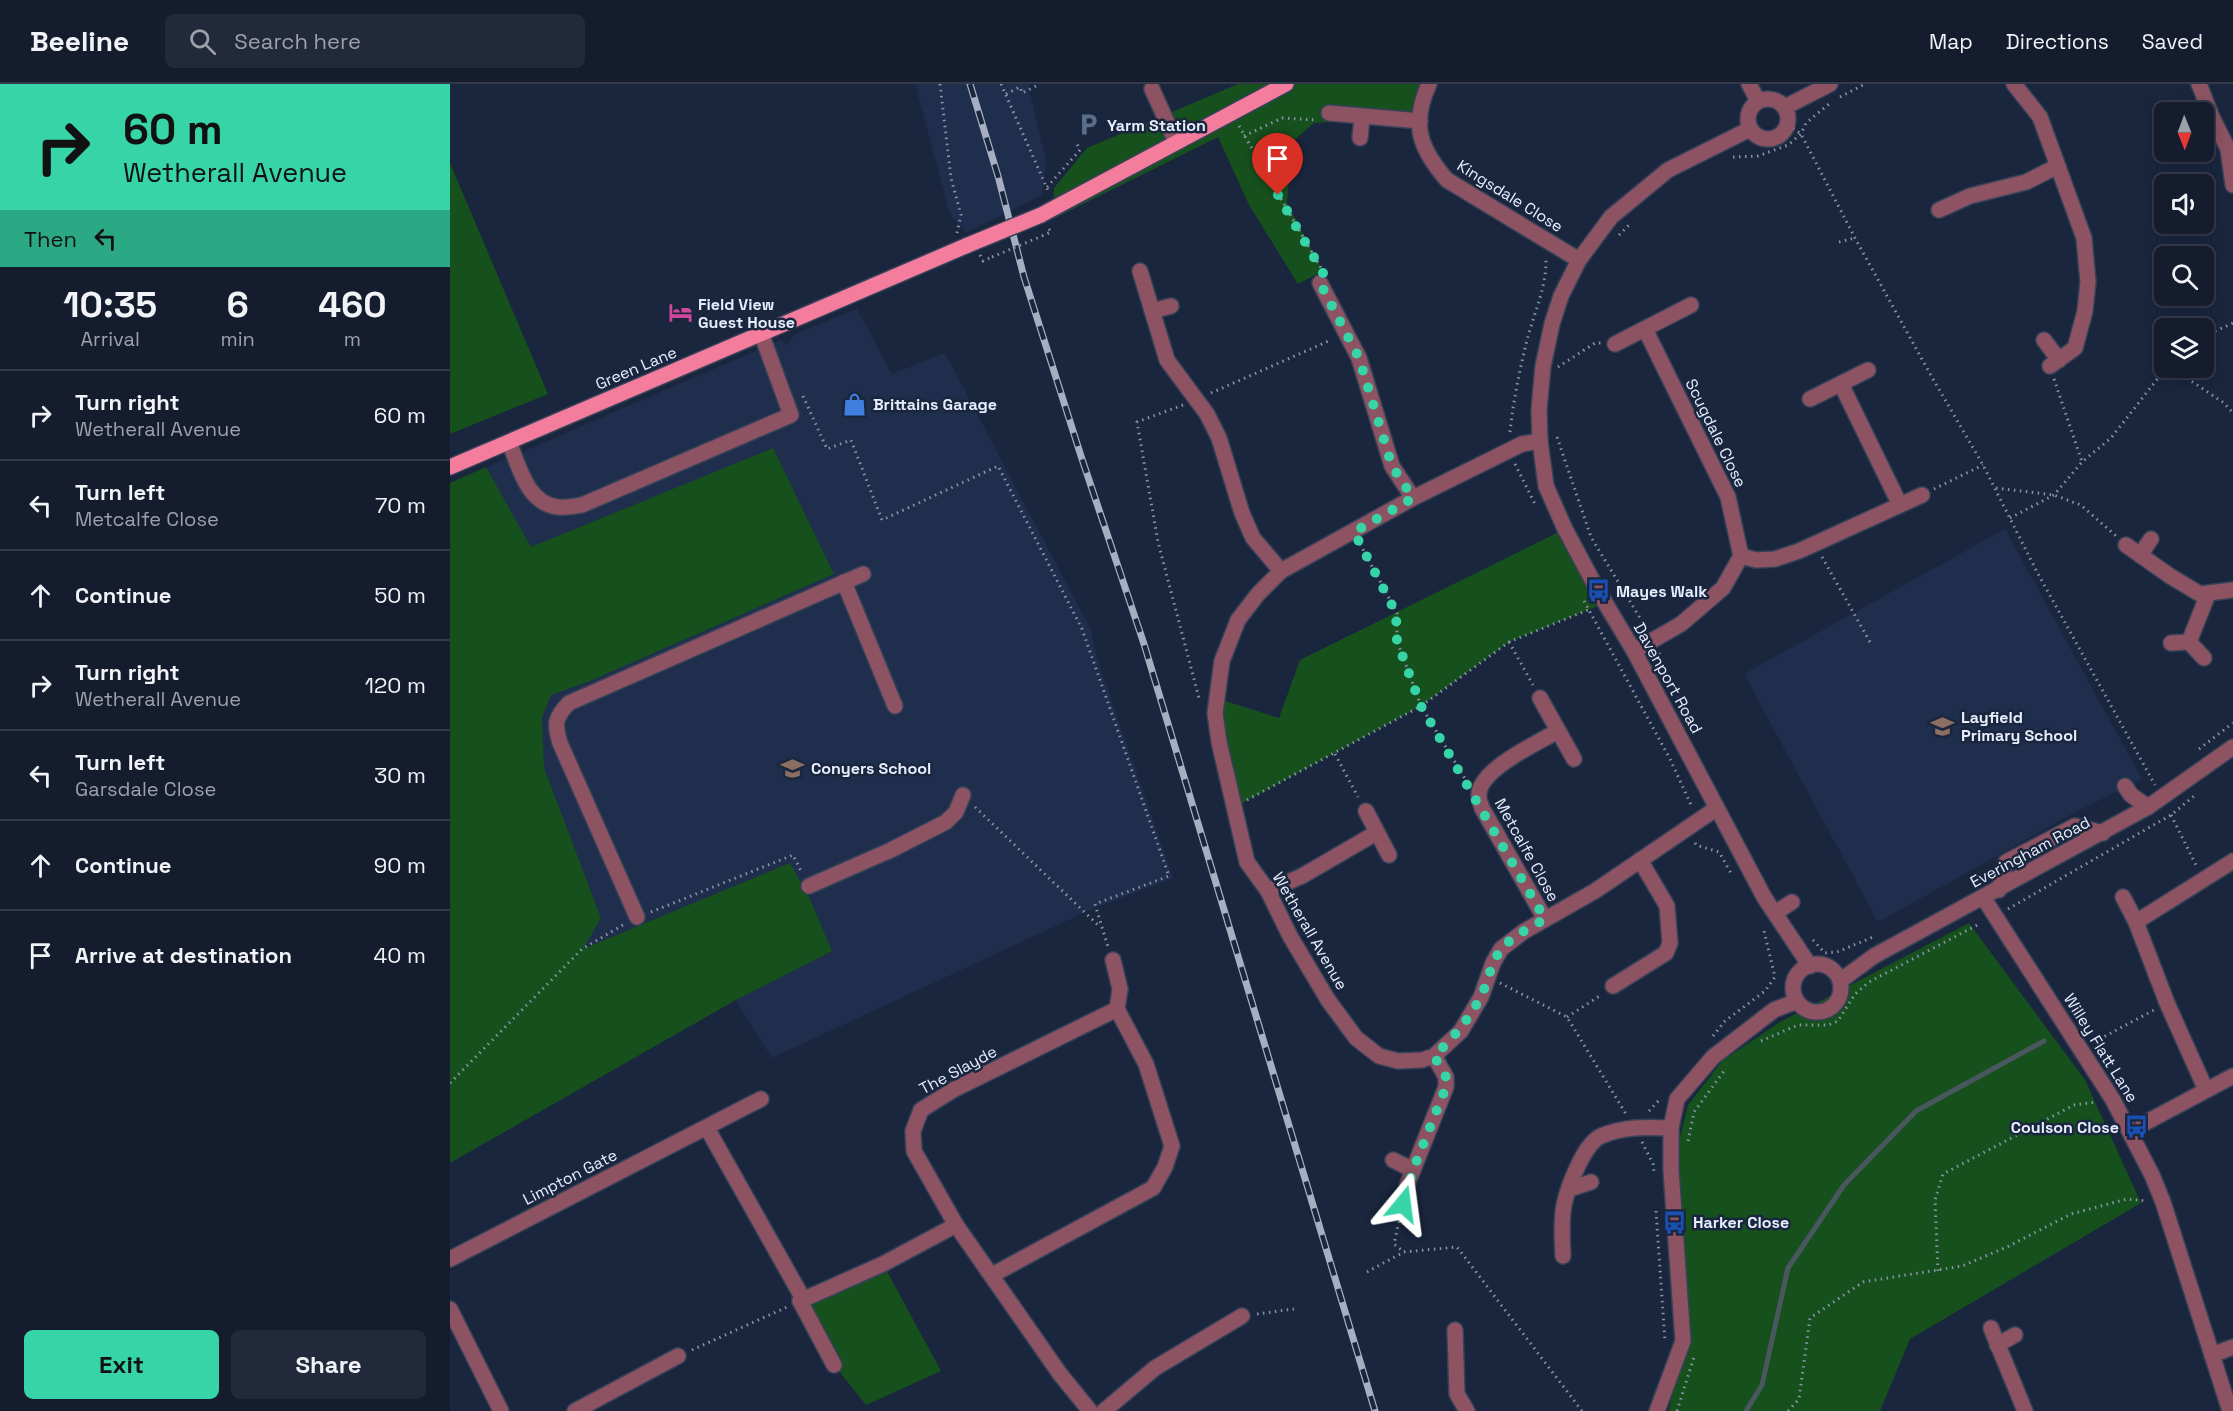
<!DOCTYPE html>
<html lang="en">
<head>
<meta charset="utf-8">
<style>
  :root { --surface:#141c2e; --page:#21293a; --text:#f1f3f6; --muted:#9da1aa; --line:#333a4a; --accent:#36d4a7 }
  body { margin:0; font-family:"Space Grotesk",sans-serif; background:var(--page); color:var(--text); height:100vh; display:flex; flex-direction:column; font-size:22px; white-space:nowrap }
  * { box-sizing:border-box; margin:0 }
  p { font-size:20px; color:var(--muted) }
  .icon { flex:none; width:33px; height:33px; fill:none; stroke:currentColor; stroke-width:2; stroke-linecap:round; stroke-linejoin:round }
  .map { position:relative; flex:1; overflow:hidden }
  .drawer { display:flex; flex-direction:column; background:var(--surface); width:450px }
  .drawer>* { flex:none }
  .banner { background:#36d4a7; color:#111; overflow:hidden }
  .needle { width:39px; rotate:179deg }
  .tools { position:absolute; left:1704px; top:18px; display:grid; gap:12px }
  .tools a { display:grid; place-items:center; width:60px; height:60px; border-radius:9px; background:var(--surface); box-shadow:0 3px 15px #0003,0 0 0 2px var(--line); font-size:30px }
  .pin { position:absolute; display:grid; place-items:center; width:51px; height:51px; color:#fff; margin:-62px -26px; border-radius:50% 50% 50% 0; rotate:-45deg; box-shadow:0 0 6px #0007 }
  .pin .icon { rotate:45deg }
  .me { position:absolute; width:66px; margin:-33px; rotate:16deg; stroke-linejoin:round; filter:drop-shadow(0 0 4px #0008) }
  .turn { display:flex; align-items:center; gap:21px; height:126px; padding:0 24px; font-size:27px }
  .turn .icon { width:78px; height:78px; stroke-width:2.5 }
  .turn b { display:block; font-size:42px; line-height:51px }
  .then { display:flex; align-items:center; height:57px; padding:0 24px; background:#0003; gap:12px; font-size:22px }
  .eta { display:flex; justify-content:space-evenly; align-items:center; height:102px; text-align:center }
  .eta b { font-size:36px; font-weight:700; line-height:42px }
  .primary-button { display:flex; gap:12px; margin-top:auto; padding:12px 24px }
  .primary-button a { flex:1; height:69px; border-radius:9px; background:var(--accent); color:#111; font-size:24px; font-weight:700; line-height:69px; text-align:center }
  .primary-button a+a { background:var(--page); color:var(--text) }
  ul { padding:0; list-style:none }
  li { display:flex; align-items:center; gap:18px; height:90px; padding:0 24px; border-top:2px solid var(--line) }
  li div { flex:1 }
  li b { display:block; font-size:22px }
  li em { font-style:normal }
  header { display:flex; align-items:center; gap:36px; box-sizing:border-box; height:84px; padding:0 30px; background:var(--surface); border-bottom:2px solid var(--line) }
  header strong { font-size:28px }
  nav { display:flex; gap:33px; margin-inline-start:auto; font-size:21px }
  .search { width:420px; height:54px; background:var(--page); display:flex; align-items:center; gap:15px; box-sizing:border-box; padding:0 21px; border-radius:9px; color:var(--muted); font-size:22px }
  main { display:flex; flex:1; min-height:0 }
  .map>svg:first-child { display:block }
</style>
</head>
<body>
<header>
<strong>Beeline</strong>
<div class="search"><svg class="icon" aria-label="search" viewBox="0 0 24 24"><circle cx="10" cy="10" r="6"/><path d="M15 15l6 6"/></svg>Search here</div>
<nav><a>Map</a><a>Directions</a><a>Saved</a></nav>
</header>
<main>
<section class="drawer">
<div class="banner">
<div class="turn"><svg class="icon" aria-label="right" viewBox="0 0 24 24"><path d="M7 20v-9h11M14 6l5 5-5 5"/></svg><div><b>60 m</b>Wetherall Avenue</div></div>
<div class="then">Then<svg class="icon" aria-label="left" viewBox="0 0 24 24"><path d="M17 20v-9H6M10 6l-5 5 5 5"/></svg></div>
</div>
<div class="eta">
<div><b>10:35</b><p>Arrival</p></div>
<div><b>6</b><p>min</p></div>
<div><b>460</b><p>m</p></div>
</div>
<ul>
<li><svg class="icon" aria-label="right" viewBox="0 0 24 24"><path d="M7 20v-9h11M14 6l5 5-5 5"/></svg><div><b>Turn right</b><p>Wetherall Avenue</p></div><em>60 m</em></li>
<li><svg class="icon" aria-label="left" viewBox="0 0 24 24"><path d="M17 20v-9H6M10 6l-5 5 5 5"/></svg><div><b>Turn left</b><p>Metcalfe Close</p></div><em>70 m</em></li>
<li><svg class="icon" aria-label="ahead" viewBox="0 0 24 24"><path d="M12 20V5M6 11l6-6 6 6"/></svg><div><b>Continue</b></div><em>50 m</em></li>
<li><svg class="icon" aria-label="right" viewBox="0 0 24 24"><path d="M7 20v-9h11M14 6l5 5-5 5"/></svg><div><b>Turn right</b><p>Wetherall Avenue</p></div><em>120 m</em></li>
<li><svg class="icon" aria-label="left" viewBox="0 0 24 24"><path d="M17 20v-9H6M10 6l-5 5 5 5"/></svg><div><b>Turn left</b><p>Garsdale Close</p></div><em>30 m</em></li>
<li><svg class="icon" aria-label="ahead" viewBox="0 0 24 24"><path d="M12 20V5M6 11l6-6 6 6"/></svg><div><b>Continue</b></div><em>90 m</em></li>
<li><svg class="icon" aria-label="arrive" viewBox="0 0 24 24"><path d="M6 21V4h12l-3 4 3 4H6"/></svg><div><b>Arrive at destination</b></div><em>40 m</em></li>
</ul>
<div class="primary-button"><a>Exit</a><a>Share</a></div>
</section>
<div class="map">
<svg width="1783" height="1327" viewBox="0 0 1783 1327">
  <rect width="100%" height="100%" fill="#1a263e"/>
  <!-- built -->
  <g fill="#1f2e4c">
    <path d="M465 0H578L596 77 592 111 516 149 500 130Z"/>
    <path d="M407 225 442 290 495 269 641 546 647 574 723 794 642 825 322 974 285 916 0 1079V399L331 256 337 262 342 253 349 248Z"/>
    <path d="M1555 445 1692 695 1622 730 1428 838 1294 590Z"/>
  </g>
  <!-- green -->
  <g fill="#16501d">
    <path d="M788 0H989L964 31 864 39 842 58 837 119 873 187 848 200 799 121 768 53 603 135 604 104 637 64Z"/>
    <path d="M0 79 98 310 0 350Z"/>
    <path d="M323 364 384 490 140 597 101 611 92 634 94 684 151 834 133 865 340 779 359 813 382 867 286 916 0 1079V399L36 383 81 463Z"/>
    <path d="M1115 445 1155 519 1059 558 971 622 785 723 766 614 829 634 850 576Z"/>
    <path d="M1519 839 1635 996 1691 1119 1460 1255 1430 1327H1219L1230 1268 1228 1061 1238 1021 1272 977 1330 938Z"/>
    <path d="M433 1180 491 1287 416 1321 384 1281 350 1217Z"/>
  </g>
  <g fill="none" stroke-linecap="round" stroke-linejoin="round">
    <!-- stream -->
    <path stroke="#4a575e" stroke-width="5" d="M1296 1327 1312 1301 1338 1184 1394 1101 1466 1027 1594 957"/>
    <defs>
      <g id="minor">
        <path d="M979 0C961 40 969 64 997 96L1129 176"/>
        <path d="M1299 0 1308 17"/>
        <path d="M1564 0 1590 33 1634 154 1638 198 1635 227 1625 264 1600 282"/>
        <path d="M1749 0 1762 33 1778 65 1783 101"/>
        <path d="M702 5 726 58"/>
        <circle cx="1318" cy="35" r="20"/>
        <path d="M1335 23 1380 0"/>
        <path d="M879 29 970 37"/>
        <path d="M1300 45 1218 86 1161 133 1129 176 1111 212 1102 240 1093 282 1089 326 1090 357 1096 402 1115 445 1148 507 1184 567 1314 813 1360 882"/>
        <path d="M910 54 912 33"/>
        <path d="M1489 126 1520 112 1576 98 1608 82"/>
        <path d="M690 187 717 276 757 330 769 354 792 429 803 454 831 487"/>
        <path d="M870 199 909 274 942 382 963 414"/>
        <path d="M702 227 721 222"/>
        <path d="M1594 256 1609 276"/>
        <path d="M1165 260 1241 221"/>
        <path d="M1391 300 1450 421"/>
        <path d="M1360 315 1418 286"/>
        <path d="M1090 357 1072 360 963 414 831 487 808 510 788 536 772 577 765 629 769 658 797 778 818 807 840 852 878 916 906 954 929 972 948 977 972 976 984 972 1011 947 1031 913 1043 879 1051 865 1073 848 1145 807 1267 724"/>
        <path d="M59 358C69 382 77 420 108 423 116 424 125 422 132 421L341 331 311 249"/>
        <path d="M1676 461 1720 492 1750 510 1783 506"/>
        <path d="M1690 471 1701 455"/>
        <path d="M1291 472 1306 476 1325 475 1349 467 1472 411"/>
        <path d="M394 498 445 622"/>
        <path d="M1739 558 1758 510"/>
        <path d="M1721 559 1739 558 1754 574"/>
        <path d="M1184 567 1231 540 1273 504 1291 472 1278 413 1195 245"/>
        <path d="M1090 614 1124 675"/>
        <path d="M1675 702 1681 711 1698 723"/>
        <path d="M916 727 939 771"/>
        <path d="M359 802 441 766 496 738 506 728 513 711"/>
        <path d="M1549 806 1556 778 1625 742 1653 749"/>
        <path d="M818 807 852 792 926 749"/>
        <path d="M1533 813 1663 1016 1702 1091 1713 1118 1780 1327"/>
        <path d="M1673 813 1686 838 1717 919 1756 1006"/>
        <path d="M1325 829 1342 818"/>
        <path d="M187 833 110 659C104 640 105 633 119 619L413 490"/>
        <path d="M1095 835 1032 724C1031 720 1028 714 1029 710 1030 685 1089 658 1108 647"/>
        <path d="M1686 838 1783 777"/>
        <circle cx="1367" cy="904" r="24"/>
        <path d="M1390 897 1424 872 1698 723 1783 663"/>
        <path d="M1163 902 1216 869 1220 859 1217 822 1190 776"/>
        <path d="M1693 1040 1783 992"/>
        <path d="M257 1044 351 1211 350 1217 384 1281"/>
        <path d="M943 1076 963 1086"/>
        <path d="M957 1101 996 1003V993L984 972"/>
        <path d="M1120 1105 1141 1098"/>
        <path d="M1113 1172C1112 1155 1111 1138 1114 1121 1118 1102 1134 1060 1151 1052 1174 1042 1196 1043 1221 1044"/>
        <path d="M0 1175 311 1015"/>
        <path d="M542 1191 703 1104 715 1083 722 1062 696 980 667 925 670 905 663 876"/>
        <path d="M350 1217 433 1180 506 1141"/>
        <path d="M0 1225 51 1327"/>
        <path d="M1541 1244 1575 1327"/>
        <path d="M1005 1246 1007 1310 1017 1327"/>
        <path d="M1547 1261 1565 1251"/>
        <path d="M1762 1271 1783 1263"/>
        <path d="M125 1327 228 1272"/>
        <path d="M640 1327 610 1290 506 1141 464 1067 463 1047 471 1026 503 1006 667 925"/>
        <path d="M654 1327 705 1284 792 1232"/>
        <path d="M1207 1327 1233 1257 1221 1086V1044L1227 1015 1263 973 1324 926 1347 917"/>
      </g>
      <g id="major">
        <path d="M591 131 836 0"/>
        <path d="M0 383 518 161"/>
      </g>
    </defs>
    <!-- minor casing -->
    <use href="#minor" stroke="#374259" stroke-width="18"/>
    <!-- major casing -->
    <use href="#major" stroke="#374259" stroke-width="18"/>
    <!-- path -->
    <g stroke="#8a94a8" stroke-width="3" stroke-dasharray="1.5 4.5" stroke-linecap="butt">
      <path d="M490 0 501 94 511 131 507 149"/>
      <path d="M551 0 599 109"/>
      <path d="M556 10 570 3 572 9 590 0"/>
      <path d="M1390 13 1415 0"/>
      <path d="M1338 41 1351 50 1405 154 1483 295 1533 381 1587 488 1705 701"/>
      <path d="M789 42 871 184"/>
      <path d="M794 52 832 34 866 36"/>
      <path d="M1283 73 1308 72 1338 61 1351 50 1356 39 1379 20"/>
      <path d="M597 103 630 66 627 60"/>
      <path d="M1169 151 1179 141"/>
      <path d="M592 152 601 148 599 145"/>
      <path d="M1389 158 1405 154"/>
      <path d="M530 171 533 177 542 173"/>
      <path d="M1754 252 1783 239"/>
      <path d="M1108 283 1145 259H1152"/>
      <path d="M1722 284 1774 319 1783 329"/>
      <path d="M1604 295 1632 378"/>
      <path d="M761 309 881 256"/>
      <path d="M353 312 377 365 401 356 432 436 548 382 632 545 719 792 645 820 658 863"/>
      <path d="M733 321 687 338 708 458 749 614H752"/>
      <path d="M1060 348C1063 319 1069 289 1076 260 1083 231 1097 203 1096 174"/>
      <path d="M1107 353 1141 453 1196 544"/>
      <path d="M1065 380 1085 420"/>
      <path d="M1546 404 1604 411 1631 421 1666 452"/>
      <path d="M1484 405 1533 381"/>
      <path d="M1560 434 1604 411 1632 378 1661 354 1716 284"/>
      <path d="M910 460 947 529V557L971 622 1017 698"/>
      <path d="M1372 473 1420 558"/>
      <path d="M1134 517 1220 675 1242 723"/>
      <path d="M1059 558 1083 601"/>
      <path d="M1209 569 1229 615"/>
      <path d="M1749 665 1783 639"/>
      <path d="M885 670 908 713"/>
      <path d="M797 716 971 622 1059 558 1138 526"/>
      <path d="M525 723 650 843"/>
      <path d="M1721 731 1746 781"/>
      <path d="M1245 759 1246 761 1269 768 1282 791"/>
      <path d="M1558 825 1721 731 1744 712"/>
      <path d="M201 828 343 771 352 789"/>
      <path d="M1363 856 1375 869 1387 868 1423 853"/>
      <path d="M1050 899 1117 933 1176 1030"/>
      <path d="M1117 933 1151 911"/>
      <path d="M1263 952 1275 937 1315 907 1325 893 1313 843"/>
      <path d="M1311 957 1348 941H1378L1388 937 1405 910 1419 898 1531 839"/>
      <path d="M1644 958 1704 926"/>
      <path d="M0 999 132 865 173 841"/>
      <path d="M1199 1027 1211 1014"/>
      <path d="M1238 1057 1244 1028 1274 987"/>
      <path d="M1192 1058 1203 1080 1204 1087"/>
      <path d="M954 1114 944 1160 954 1168"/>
      <path d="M1206 1127 1215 1258"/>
      <path d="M1488 1187 1485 1116 1493 1090 1624 1021 1646 1018"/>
      <path d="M917 1188 954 1168 1007 1163 1132 1327"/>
      <path d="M807 1230 844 1225"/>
      <path d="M242 1266 337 1223"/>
      <path d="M1227 1327 1244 1273"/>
      <path d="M1338 1327 1349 1315 1360 1234 1413 1198 1512 1182 1557 1163 1621 1130 1677 1115 1697 1117"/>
    </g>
    <!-- minor -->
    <use href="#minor" stroke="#8d5362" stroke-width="15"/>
    <!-- major -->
    <use href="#major" stroke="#f47c9d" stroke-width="15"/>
    <defs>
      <path id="rail" d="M520 0 548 92 574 193 631 372 694 560 925 1327"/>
    </defs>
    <!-- rail casing -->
    <use href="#rail" stroke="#a5afc1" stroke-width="7"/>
    <!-- rail -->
    <use href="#rail" stroke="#1a263e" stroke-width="4.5" stroke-dasharray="14" stroke-linecap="butt"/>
    <defs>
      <path id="major-bridge" d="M518 161 591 131"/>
    </defs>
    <!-- major-bridge casing -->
    <use href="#major-bridge" stroke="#374259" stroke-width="18" stroke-linecap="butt"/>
    <!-- path-bridge -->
    <path stroke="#8a94a8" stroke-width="3" stroke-dasharray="1.5 4.5" stroke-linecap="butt" d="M542 173 592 152"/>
    <!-- major-bridge -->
    <use href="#major-bridge" stroke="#f47c9d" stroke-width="15"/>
  </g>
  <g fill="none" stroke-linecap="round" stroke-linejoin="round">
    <!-- route -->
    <path stroke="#36d4a7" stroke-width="10" stroke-dasharray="0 18" d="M828 111 873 189 870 199 909 274 942 382 963 414 904 448 946 529 947 557 971 622 1095 835C1080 844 1060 853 1050 867 1040 881 1038 899 1030 914 1018 937 1003 954 984 972L996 993V1003L963 1086 953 1120"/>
  </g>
  <!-- icons -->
  <defs>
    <symbol id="parking-bare" viewBox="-9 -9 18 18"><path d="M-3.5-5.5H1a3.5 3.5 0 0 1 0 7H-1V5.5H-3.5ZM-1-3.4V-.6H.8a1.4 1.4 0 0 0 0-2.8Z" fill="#5c6f8a" stroke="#1a263e" stroke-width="2.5" paint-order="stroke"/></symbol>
    <symbol id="hotel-bare" viewBox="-9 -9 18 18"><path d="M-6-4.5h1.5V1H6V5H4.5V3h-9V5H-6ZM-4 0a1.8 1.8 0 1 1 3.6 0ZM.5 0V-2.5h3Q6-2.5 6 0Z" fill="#d1479c" stroke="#1a263e" stroke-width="2.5" paint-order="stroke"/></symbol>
    <symbol id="shop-bare" viewBox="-9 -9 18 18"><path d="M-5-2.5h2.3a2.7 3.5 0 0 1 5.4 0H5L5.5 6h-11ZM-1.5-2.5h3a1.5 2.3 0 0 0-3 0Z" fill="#3f7fe0" stroke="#1a263e" stroke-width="2.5" paint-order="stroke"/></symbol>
    <symbol id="bus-bare" viewBox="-9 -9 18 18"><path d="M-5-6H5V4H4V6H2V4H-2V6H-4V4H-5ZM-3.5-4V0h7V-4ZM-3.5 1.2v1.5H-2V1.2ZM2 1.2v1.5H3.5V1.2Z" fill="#1a4fb4" stroke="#1a263e" stroke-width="2.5" paint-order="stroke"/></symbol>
    <symbol id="school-bare" viewBox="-9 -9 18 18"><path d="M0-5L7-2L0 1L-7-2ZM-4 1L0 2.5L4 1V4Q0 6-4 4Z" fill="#8d6e63" stroke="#1a263e" stroke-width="2.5" paint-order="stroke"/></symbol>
  </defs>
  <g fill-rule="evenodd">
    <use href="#parking-bare" x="622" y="24" width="33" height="33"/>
    <use href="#hotel-bare" x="214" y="212" width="33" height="33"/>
    <use href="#shop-bare" x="388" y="304" width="33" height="33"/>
    <use href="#bus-bare" x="1132" y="490" width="33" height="33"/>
    <use href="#school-bare" x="1476" y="626" width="33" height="33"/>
    <use href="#school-bare" x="326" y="668" width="33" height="33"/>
    <use href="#bus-bare" x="1670" y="1026" width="33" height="33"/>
    <use href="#bus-bare" x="1208" y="1122" width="33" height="33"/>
  </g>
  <g text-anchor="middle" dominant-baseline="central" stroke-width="5" stroke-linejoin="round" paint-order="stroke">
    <!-- poi labels -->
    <g font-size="16" font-weight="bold" fill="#e6eefe" stroke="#1a263e" text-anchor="start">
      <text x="657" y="41">Yarm Station</text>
      <text x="248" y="220">Field View<tspan x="248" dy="18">Guest House</tspan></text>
      <text x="423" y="320">Brittains Garage</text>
      <text x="1166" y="507">Mayes Walk</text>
      <text x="1511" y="633">Layfield<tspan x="1511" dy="18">Primary School</tspan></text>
      <text x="361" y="684">Conyers School</text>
      <text x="1669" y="1043" text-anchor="end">Coulson Close</text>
      <text x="1243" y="1138">Harker Close</text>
    </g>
    <!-- street labels -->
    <g font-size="16" fill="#e6eefe" stroke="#1a263e">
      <text transform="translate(1060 112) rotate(32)">Kingsdale Close</text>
      <text transform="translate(186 284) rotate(-23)">Green Lane</text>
      <text transform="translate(1266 349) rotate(64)">Scugdale Close</text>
      <text transform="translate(1218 594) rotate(61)">Davenport Road</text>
      <text transform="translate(1077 766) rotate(61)">Metcalfe Close</text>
      <text transform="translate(1580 768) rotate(-28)">Everingham Road</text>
      <text transform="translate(860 847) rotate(60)">Wetherall Avenue</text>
      <text transform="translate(1651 964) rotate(58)">Willey Flatt Lane</text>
      <text transform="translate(508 986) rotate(-28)">The Slayde</text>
      <text transform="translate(120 1093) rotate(-27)">Limpton Gate</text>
    </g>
  </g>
</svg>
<div class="tools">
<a><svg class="needle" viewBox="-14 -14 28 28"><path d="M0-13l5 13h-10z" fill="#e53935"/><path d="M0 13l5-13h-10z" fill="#9da1aa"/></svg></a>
<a><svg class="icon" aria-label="sound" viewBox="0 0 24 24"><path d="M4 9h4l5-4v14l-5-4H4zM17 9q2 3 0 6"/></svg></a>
<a><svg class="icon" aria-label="search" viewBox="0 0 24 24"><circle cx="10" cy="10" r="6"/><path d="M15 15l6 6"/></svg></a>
<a><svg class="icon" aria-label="layers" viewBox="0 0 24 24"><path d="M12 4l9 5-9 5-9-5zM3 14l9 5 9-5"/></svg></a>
</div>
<div class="pin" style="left:828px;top:111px;background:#d93025"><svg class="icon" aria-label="arrive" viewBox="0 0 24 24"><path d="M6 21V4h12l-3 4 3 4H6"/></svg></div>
<svg class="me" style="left:953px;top:1120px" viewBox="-20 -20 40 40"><path d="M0-17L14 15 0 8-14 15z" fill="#36d4a7" stroke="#fff" stroke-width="4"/></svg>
</div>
</main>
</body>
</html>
